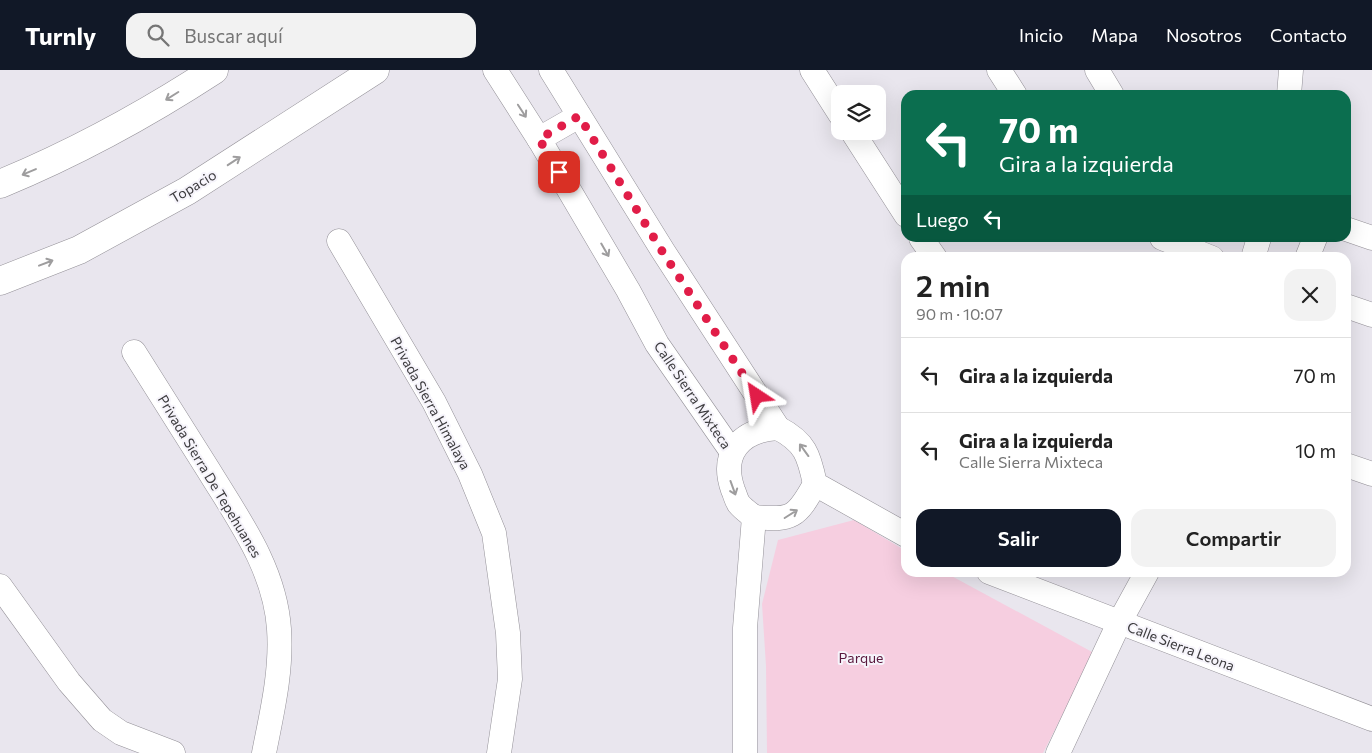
<!DOCTYPE html>
<html lang="es">
<head>
<meta charset="utf-8">
<style>
  :root { --surface:#fff; --page:#f2f2f2; --text:#222; --muted:#767676; --line:#e0e0e0; --accent:#111827 }
  body { margin:0; font-family:Commissioner,sans-serif; background:var(--page); color:var(--text); height:100vh; display:flex; flex-direction:column; font-size:19px; white-space:nowrap }
  * { box-sizing:border-box; margin:0 }
  p { font-size:16px; color:var(--muted) }
  .icon { flex:none; width:28px; height:28px; fill:none; stroke:currentColor; stroke-width:2; stroke-linecap:round; stroke-linejoin:round }
  .map { position:relative; flex:1; overflow:hidden }
  .sheet { position:absolute; left:901px; top:182px; width:450px; height:325px; display:flex; flex-direction:column; background:var(--surface); border-radius:15px; box-shadow:0 5px 20px #0002 }
  .sheet>* { flex:none }
  .guide { position:absolute; left:901px; top:20px; width:450px; height:152px; border-radius:15px; box-shadow:0 5px 20px #0002; background:#0b6e4f; color:#fff; overflow:hidden }
  .tools { position:absolute; left:831px; top:15px; display:grid; gap:10px }
  .tools a { display:grid; place-items:center; width:55px; height:55px; border-radius:10px; background:var(--surface); box-shadow:0 5px 20px #0002; font-size:25px }
  .pin { position:absolute; display:grid; place-items:center; width:42px; height:42px; color:#fff; margin:-21px; border-radius:10px; box-shadow:0 2px 8px #0006 }
  .me { position:absolute; width:55px; margin:-28px; rotate:327deg; stroke-linejoin:round; filter:drop-shadow(0 0 4px #0008) }
  .turn { display:flex; align-items:center; gap:18px; height:105px; padding:0 15px; font-size:22px }
  .turn .icon { width:65px; height:65px; stroke-width:2.5 }
  .turn b { display:block; font-size:35px; line-height:42px }
  .then { display:flex; align-items:center; height:48px; padding:0 15px; background:#0003; gap:10px; font-size:19px }
  .round { display:grid; place-items:center; flex:none; width:52px; height:52px; border-radius:15px; background:var(--page) }
  .head { display:flex; align-items:center; justify-content:space-between; height:85px; padding:0 15px }
  h1 { font-size:30px; font-weight:600; line-height:38px }
  .button { display:flex; gap:10px; margin-top:auto; padding:10px 15px }
  .button a { flex:1; height:58px; border-radius:15px; background:var(--accent); color:#fff; font-size:20px; font-weight:600; line-height:58px; text-align:center }
  .button a+a { background:var(--page); color:var(--text) }
  ul { padding:0; list-style:none }
  li { display:flex; align-items:center; gap:15px; height:75px; padding:0 15px; border-top:1px solid var(--line) }
  li div { flex:1 }
  li b { display:block; font-size:19px }
  li em { font-style:normal }
  header { display:flex; align-items:center; gap:30px; box-sizing:border-box; height:70px; padding:0 25px; background:var(--accent); color:#fff }
  header strong { font-size:24px }
  nav { display:flex; gap:28px; margin-inline-start:auto; font-size:18px }
  .search { width:350px; height:45px; background:var(--page); display:flex; align-items:center; gap:12px; box-sizing:border-box; padding:0 18px; border-radius:15px; color:var(--muted); font-size:19px }
  .map>svg:first-child { display:block }
</style>
</head>
<body>
<header>
<strong>Turnly</strong>
<div class="search"><svg class="icon" aria-label="search" viewBox="0 0 24 24"><circle cx="10" cy="10" r="6"/><path d="M15 15l6 6"/></svg>Buscar aquí</div>
<nav><a>Inicio</a><a>Mapa</a><a>Nosotros</a><a>Contacto</a></nav>
</header>
<div class="map">
<svg width="1372" height="683" viewBox="0 0 1372 683">
  <rect width="100%" height="100%" fill="#e9e6ee"/>
  <!-- green -->
  <path fill="#f6cee0" d="M854 450 906 481V502L946 503 1094 583 1043 683H767L766 596 762 534 778 470Z"/>
  <g fill="none" stroke-linecap="round" stroke-linejoin="round">
    <defs>
      <g id="minor">
        <path d="M495 0 539 69 628 220 657 274 732 382"/>
        <path d="M551 0 663 181 778 358C805 372 809 385 815 414L906 465"/>
        <path d="M812 0 840 44"/>
        <path d="M999 0 1015 25"/>
        <path d="M1097 0 1112 25"/>
        <path d="M1289 25 1291 0"/>
        <path d="M852 61 906 145"/>
        <path d="M539 69 579 46"/>
        <path d="M1346 159 1372 168"/>
        <path d="M921 168 935 188"/>
        <path d="M1162 168 1212 188"/>
        <path d="M339 171 434 332 470 404 494 463 508 563 510 609 499 683"/>
        <path d="M1253 188 1259 168"/>
        <path d="M1307 188 1315 168"/>
        <path d="M1346 236 1372 245"/>
        <path d="M134 282C159 322 184 361 209 401 239 450 275 499 279 559 282 601 272 642 264 683"/>
        <path d="M1346 395 1372 404"/>
        <path d="M754 447C749 443 743 439 739 434 736 430 735 424 733 420 720 383 741 360 778 358"/>
        <path d="M754 447C792 451 797 447 815 414"/>
        <path d="M989 502 1372 649"/>
        <path d="M0 516 69 612 102 650 121 663 173 683"/>
        <path d="M745 683V558L754 447"/>
        <path d="M1058 683 1119 553 1147 502"/>
      </g>
      <g id="tertiary">
        <path d="M0 114C75 83 145 45 214 0"/>
        <path d="M0 211 79 180 187 121 375 0"/>
      </g>
    </defs>
    <!-- minor casing -->
    <use href="#minor" stroke="#939097" stroke-width="25"/>
    <!-- tertiary casing -->
    <use href="#tertiary" stroke="#939097" stroke-width="29"/>
    <!-- minor -->
    <use href="#minor" stroke="#fff" stroke-width="24"/>
    <!-- tertiary -->
    <use href="#tertiary" stroke="#fff" stroke-width="28"/>
  </g>
  <!-- one-way arrows -->
  <defs><path id="oneway-shaft" d="M-6 0H5M1.5-3L5.5 0L1.5 3" fill="none" stroke-width="1.6" stroke-linecap="round" stroke-linejoin="round" transform="scale(1.25)"/></defs>
  <g stroke="#9e9d9e">
    <use href="#oneway-shaft" transform="translate(172 26) rotate(148)"/>
    <use href="#oneway-shaft" transform="translate(522 41) rotate(57)"/>
    <use href="#oneway-shaft" transform="translate(234 91) rotate(-33)"/>
    <use href="#oneway-shaft" transform="translate(29 102) rotate(157)"/>
    <use href="#oneway-shaft" transform="translate(605 180) rotate(60)"/>
    <use href="#oneway-shaft" transform="translate(46 193) rotate(-21)"/>
    <use href="#oneway-shaft" transform="translate(804 380) rotate(-126)"/>
    <use href="#oneway-shaft" transform="translate(733 418) rotate(70)"/>
    <use href="#oneway-shaft" transform="translate(791 444) rotate(-32)"/>
  </g>
  <g fill="none" stroke-linecap="round" stroke-linejoin="round">
    <!-- route -->
    <path stroke="#e11d48" stroke-width="9" stroke-dasharray="0 16.2" d="M559 102 539 69 579 46 662 181 757 326"/>
  </g>
  <g text-anchor="middle" dominant-baseline="central" stroke-width="4" stroke-linejoin="round" paint-order="stroke">
    <!-- street labels -->
    <g font-size="14" fill="#3c3b3e" stroke="#f6f4fb">
      <text transform="translate(193 116) rotate(-31)">Topacio</text>
      <text transform="translate(693 325) rotate(56)">Calle Sierra Mixteca</text>
      <text transform="translate(431 333) rotate(61)">Privada Sierra Himalaya</text>
      <text transform="translate(210 406) rotate(59)">Privada Sierra De Tepehuanes</text>
      <text transform="translate(1181 576) rotate(21)">Calle Sierra Leona</text>
    </g>
    <!-- park labels -->
    <g font-size="14" fill="#5a193e" stroke="#f6f4fb">
      <text x="861" y="587">Parque</text>
    </g>
  </g>
</svg>
<div class="tools">
<a><svg class="icon" aria-label="layers" viewBox="0 0 24 24"><path d="M12 4l9 5-9 5-9-5zM3 14l9 5 9-5"/></svg></a>
</div>
<div class="pin" style="left:559px;top:102px;background:#d93025"><svg class="icon" aria-label="arrive" viewBox="0 0 24 24"><path d="M6 21V4h12l-3 4 3 4H6"/></svg></div>
<svg class="me" style="left:757px;top:326px" viewBox="-20 -20 40 40"><path d="M0-17L14 15 0 8-14 15z" fill="#e11d48" stroke="#fff" stroke-width="4"/></svg>
<div class="guide">
<div class="turn"><svg class="icon" aria-label="left" viewBox="0 0 24 24"><path d="M17 20v-9H6M10 6l-5 5 5 5"/></svg><div><b>70 m</b>Gira a la izquierda</div></div>
<div class="then">Luego<svg class="icon" aria-label="left" viewBox="0 0 24 24"><path d="M17 20v-9H6M10 6l-5 5 5 5"/></svg></div>
</div>
<section class="sheet">
<div class="head"><div><h1>2 min</h1><p>90 m · 10:07</p></div><a class="round"><svg class="icon" aria-label="close" viewBox="0 0 24 24"><path d="M6 6l12 12M18 6L6 18"/></svg></a></div>
<ul>
<li><svg class="icon" aria-label="left" viewBox="0 0 24 24"><path d="M17 20v-9H6M10 6l-5 5 5 5"/></svg><div><b>Gira a la izquierda</b></div><em>70 m</em></li>
<li><svg class="icon" aria-label="left" viewBox="0 0 24 24"><path d="M17 20v-9H6M10 6l-5 5 5 5"/></svg><div><b>Gira a la izquierda</b><p>Calle Sierra Mixteca</p></div><em>10 m</em></li>
</ul>
<div class="button"><a>Salir</a><a>Compartir</a></div>
</section>
</div>
</body>
</html>
